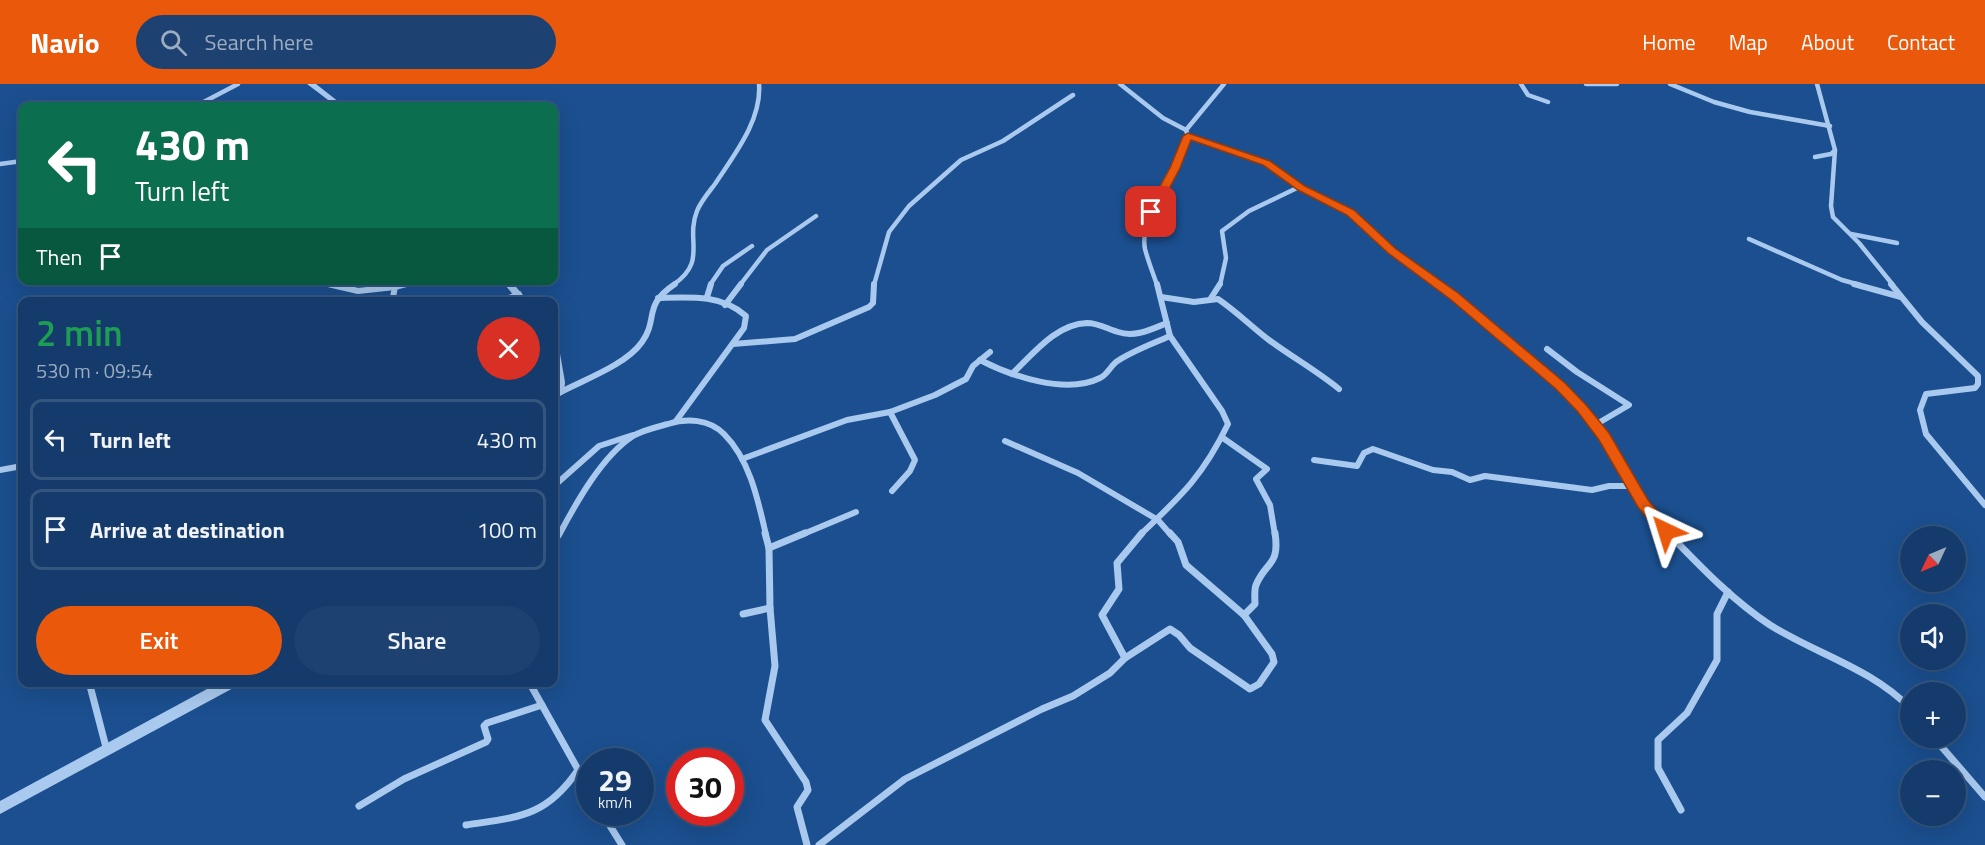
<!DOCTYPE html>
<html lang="en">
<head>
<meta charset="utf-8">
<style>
  :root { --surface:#143b6b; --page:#1d4271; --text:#f1f3f6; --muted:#9dadc1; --line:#33557e; --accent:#ea580c }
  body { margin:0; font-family:"Titillium Web",sans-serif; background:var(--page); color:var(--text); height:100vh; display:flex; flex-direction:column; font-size:22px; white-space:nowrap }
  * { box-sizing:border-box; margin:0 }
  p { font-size:20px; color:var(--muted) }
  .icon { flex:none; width:33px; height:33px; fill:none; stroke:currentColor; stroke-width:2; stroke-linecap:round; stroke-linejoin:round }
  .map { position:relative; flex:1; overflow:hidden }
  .sheet { position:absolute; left:18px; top:213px; width:540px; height:390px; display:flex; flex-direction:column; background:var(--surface); border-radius:12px; box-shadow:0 6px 24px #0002,0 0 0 2px var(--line) }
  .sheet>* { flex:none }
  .banner { position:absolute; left:18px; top:18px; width:540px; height:183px; border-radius:12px; box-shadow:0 6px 24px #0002,0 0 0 2px var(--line); background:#0b6e4f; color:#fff; overflow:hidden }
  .needle { width:39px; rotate:226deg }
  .controls { position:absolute; left:1900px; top:442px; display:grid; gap:12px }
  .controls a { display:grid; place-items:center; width:66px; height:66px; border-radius:50%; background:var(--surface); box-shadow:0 6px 24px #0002,0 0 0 2px var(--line); font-size:30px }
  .speed { position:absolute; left:576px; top:664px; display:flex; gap:12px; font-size:30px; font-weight:700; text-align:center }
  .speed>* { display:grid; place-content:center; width:78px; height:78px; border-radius:50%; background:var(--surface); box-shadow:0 6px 24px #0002,0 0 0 2px var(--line); line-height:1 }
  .speed small { font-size:15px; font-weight:400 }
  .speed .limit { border:9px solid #d22; background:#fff; color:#111 }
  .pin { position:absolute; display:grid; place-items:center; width:51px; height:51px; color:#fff; margin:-26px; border-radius:12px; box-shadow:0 3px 9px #0006 }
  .me { position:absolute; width:66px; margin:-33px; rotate:319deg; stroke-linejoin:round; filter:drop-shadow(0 0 4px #0008) }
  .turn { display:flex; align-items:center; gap:21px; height:126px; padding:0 18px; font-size:27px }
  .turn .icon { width:78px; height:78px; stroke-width:2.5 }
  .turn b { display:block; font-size:42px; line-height:51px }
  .then { display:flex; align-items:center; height:57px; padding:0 18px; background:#0003; gap:12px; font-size:22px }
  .round { display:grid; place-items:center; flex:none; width:63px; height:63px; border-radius:32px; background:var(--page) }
  .head { display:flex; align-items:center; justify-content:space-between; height:102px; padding:0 18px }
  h1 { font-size:36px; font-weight:600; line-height:45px; color:#1e9e55 }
  .button { display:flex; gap:12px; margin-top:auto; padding:12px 18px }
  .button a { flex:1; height:69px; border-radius:36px; background:var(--accent); color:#fff; font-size:24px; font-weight:600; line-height:69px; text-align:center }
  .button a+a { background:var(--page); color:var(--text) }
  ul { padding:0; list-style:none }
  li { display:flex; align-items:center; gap:18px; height:81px; margin:0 12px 9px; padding:0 6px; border:3px solid var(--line); border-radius:12px }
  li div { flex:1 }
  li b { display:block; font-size:22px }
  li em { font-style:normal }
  header { display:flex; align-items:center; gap:36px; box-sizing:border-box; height:84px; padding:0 30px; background:var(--accent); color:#fff }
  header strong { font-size:28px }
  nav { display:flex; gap:33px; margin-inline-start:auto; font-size:21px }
  .search { width:420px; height:54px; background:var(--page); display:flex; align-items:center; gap:15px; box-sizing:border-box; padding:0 21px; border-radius:33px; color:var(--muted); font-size:22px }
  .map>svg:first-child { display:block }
</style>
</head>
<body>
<header>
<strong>Navio</strong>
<div class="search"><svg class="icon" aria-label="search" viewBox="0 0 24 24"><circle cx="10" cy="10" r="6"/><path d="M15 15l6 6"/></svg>Search here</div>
<nav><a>Home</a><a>Map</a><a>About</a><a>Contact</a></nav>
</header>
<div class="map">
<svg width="1985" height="761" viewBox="0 0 1985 761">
  <rect width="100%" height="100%" fill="#1b4f8f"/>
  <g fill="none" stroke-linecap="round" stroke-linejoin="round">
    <!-- minor-far2 -->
    <g stroke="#a9c9ee" stroke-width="4.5">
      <path d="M1120 0 1163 34 1186 46"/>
      <path d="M1521 0 1528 11 1548 18"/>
      <path d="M1586 0H1617"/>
      <path d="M1670 0 1714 18 1750 28 1830 42"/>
      <path d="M1817 0 1835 66 1831 122 1833 133 1859 159 1893 201"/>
      <path d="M196 22 238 0"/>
      <path d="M1188 52 1267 79 1299 103 1350 129 1392 167 1439 201"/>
      <path d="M1815 73 1831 70 1835 66"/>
      <path d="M0 80 22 77"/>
      <path d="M1851 150 1897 159"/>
      <path d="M1749 155 1842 196 1860 201"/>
      <path d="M300 197 334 201"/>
      <path d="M401 201 417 196"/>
      <path d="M673 201C708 177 685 157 697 127 701 117 709 108 715 100 734 71 762 36 759 0"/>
      <path d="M710 201 723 182 752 162"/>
      <path d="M740 201 767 166 816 132"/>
      <path d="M874 201 889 148 909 122 961 76 1003 57 1073 11"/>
      <path d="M1157 201C1153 189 1148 177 1145 165 1139 135 1171 88 1185 61L1188 52 1186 46 1224 0"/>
      <path d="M1220 201 1226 174 1222 147 1249 127 1299 103"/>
    </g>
    <!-- minor-far1 -->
    <g stroke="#a9c9ee" stroke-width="6">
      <path d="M328 200 358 207 395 203"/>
      <path d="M1437 200 1560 302 1583 325 1604 353 1643 420 1670 451"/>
      <path d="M1854 200 1901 213"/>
      <path d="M1891 200 1922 238 1978 292V300L1975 304 1926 310 1920 326 1926 350 1985 421"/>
      <path d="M707 213 711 200"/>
      <path d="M1161 213 1194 218 1218 215C1237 228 1252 243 1269 256 1292 273 1317 287 1339 305"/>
      <path d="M658 214C689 213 721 210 746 232L744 244 676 337"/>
      <path d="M1211 214 1220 200"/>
      <path d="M392 218 395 203 406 200"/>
      <path d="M499 218 519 210"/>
      <path d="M725 221 741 200"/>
      <path d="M733 260 795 255 869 223 873 219 874 200"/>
      <path d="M1547 265 1577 288 1629 321 1595 341"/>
      <path d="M980 276C1011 292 1066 311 1100 294 1107 291 1110 283 1116 278 1132 267 1152 260 1170 252"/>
      <path d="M1012 290C1033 270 1056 240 1087 239 1098 239 1108 245 1118 248 1135 254 1152 245 1167 239"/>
      <path d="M559 309C583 296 626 281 642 258 659 234 642 222 675 200"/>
      <path d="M890 328 915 376 910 387 892 407"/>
      <path d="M1223 354 1267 385 1256 395 1270 421 1275 451"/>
      <path d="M1005 357 1078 389 1158 436 1171 451"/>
      <path d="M742 375 847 336 890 328 935 311 966 295 973 282 990 268"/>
      <path d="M1314 376 1357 382 1364 369 1373 365 1433 386 1452 388 1470 396 1485 392 1592 406 1609 402H1633"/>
      <path d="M0 386 22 382"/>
      <path d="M554 402 599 362 633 351"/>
      <path d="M559 451C576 419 602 372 633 352 643 346 657 343 668 340 687 334 709 335 724 350 750 376 758 416 766 451"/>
      <path d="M801 451 856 428"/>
      <path d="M1140 451C1181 412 1203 392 1228 340L1222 327 1170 252 1157 200"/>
    </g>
    <!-- minor -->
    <g stroke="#a9c9ee" stroke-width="7">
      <path d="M765 449 769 464 805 449"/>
      <path d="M1668 449C1700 482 1732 516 1770 541 1818 571 1871 584 1911 625"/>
      <path d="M554 459 559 449"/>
      <path d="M770 524 775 582 765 636 806 698 808 706 797 723 807 761"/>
      <path d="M743 530 770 524 769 464"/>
      <path d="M1244 531 1255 520C1255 514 1254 506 1256 501 1266 477 1280 482 1275 449"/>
      <path d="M1125 574 1170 545 1179 551 1190 564 1250 605 1259 600 1274 578 1272 570 1244 531 1186 481 1178 458 1170 449"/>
      <path d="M89 598 107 667"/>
      <path d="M529 598 590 707"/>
      <path d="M1934 654 1985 713"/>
      <path d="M359 722 404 695 486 658 488 655 484 642 487 639 542 621"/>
      <path d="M1681 726 1658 684V656L1687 629 1717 576V530L1728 508"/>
      <path d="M602 729 622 761"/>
      <path d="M466 741C519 733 546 733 578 686"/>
      <path d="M819 761 905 695 1042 625 1073 612 1110 589 1125 574 1102 531 1119 505 1117 479 1142 449"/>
    </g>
    <!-- tertiary -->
    <g fill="#a9c9ee" fill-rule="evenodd">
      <path d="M307 0H316L344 22H336Z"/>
      <path d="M501 196H510L529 218H519Z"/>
      <path d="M554 261 559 264 565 298 564 309 554 316Z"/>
      <path d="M220 598H239L237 602 0 730V717Z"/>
    </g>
  </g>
  <!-- route -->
  <path fill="#ea580c" stroke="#983908" stroke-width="1.5" d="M1188 49 1270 77 1305 102 1354 126 1396 165 1458 209 1565 299 1587 322 1609 349 1648 416 1671 443 1674 447 1671 451H1661L1638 423 1599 356 1578 328 1556 305 1450 215 1388 169 1347 131 1298 106 1263 81 1191 56 1180 84 1157 128 1151 131 1148 130 1146 128 1170 84 1183 52Z"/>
</svg>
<div class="controls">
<a><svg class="needle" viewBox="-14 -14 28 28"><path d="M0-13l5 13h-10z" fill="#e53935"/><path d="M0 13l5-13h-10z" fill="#9dadc1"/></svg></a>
<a><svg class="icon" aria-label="sound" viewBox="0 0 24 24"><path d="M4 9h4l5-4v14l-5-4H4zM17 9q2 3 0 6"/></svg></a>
<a>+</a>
<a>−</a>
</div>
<div class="speed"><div>29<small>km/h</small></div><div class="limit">30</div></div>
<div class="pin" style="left:1151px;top:128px;background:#d93025"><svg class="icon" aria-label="arrive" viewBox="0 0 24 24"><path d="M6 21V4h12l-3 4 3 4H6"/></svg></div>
<svg class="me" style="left:1666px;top:447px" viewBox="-20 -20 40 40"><path d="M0-17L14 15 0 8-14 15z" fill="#ea580c" stroke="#fff" stroke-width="4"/></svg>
<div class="banner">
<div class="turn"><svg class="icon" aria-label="left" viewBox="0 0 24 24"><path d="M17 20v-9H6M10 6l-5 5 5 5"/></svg><div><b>430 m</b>Turn left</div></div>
<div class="then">Then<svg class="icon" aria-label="arrive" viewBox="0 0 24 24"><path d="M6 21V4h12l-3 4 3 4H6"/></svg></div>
</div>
<section class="sheet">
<div class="head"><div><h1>2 min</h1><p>530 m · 09:54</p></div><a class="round" style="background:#d93025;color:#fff"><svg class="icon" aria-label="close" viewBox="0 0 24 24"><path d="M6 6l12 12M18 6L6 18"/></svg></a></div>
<ul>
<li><svg class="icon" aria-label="left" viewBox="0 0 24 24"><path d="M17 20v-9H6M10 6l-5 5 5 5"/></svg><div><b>Turn left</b></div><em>430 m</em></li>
<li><svg class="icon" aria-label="arrive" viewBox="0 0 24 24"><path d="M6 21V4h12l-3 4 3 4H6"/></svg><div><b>Arrive at destination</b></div><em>100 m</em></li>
</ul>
<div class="button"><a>Exit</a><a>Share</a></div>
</section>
</div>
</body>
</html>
